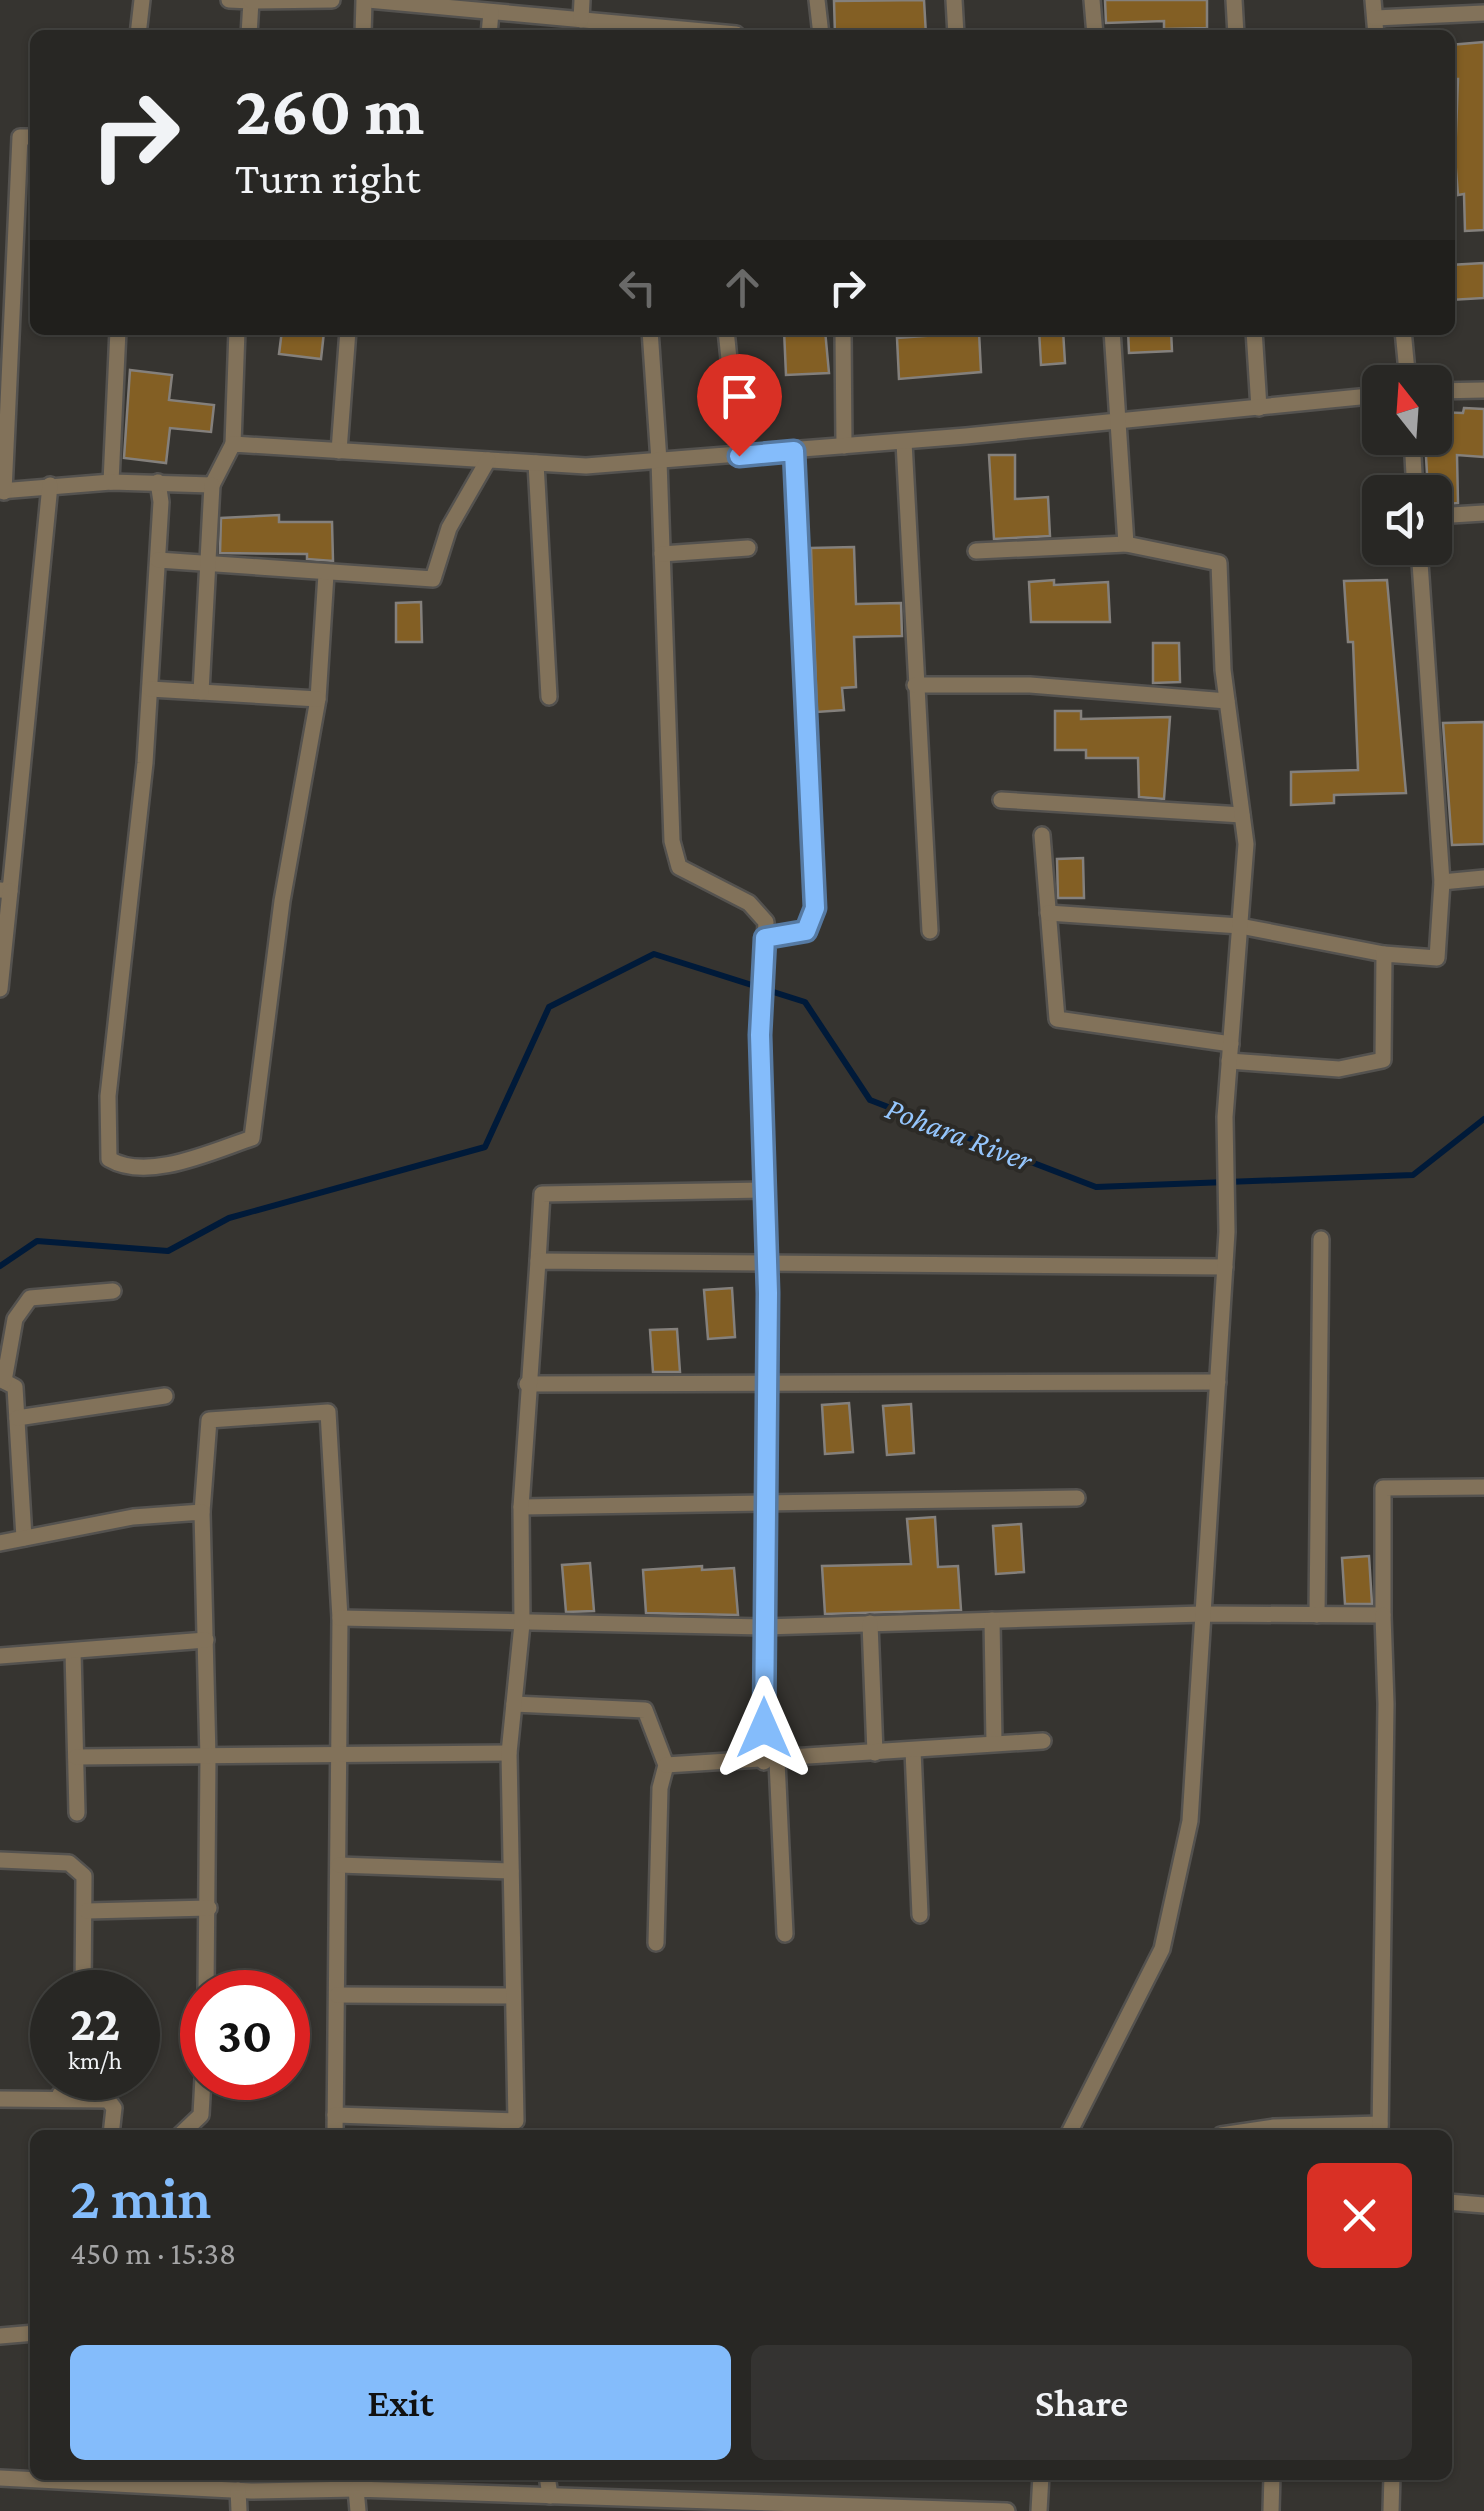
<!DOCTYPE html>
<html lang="en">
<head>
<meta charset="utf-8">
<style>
  :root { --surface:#282724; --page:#343331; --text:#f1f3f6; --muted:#a5a5a6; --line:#444441; --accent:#84bcfb }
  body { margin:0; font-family:"Crimson Pro",serif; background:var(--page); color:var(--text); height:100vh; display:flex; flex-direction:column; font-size:38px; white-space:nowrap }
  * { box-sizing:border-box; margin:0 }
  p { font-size:32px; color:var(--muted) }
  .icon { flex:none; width:55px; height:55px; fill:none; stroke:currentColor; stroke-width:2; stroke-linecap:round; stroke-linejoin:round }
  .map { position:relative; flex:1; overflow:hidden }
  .side { position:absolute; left:30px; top:2130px; width:1422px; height:350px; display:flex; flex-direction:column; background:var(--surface); border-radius:15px; box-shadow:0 2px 8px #0004,0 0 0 2px var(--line) }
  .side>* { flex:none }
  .hud { position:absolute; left:30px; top:30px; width:1425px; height:305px; border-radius:15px; box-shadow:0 2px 8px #0004,0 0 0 2px var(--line); background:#282724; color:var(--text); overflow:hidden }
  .needle { width:65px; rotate:343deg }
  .tools { position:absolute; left:1362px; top:365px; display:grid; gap:20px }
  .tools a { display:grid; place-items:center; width:90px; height:90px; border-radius:15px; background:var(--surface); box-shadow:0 2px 8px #0004,0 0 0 2px var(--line); font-size:50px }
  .speed { position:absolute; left:30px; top:1970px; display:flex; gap:20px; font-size:50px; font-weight:700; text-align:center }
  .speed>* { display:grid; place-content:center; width:130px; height:130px; border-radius:50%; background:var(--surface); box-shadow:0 2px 8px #0004,0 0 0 2px var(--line); line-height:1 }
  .speed small { font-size:25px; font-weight:400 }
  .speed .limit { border:15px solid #d22; background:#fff; color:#111 }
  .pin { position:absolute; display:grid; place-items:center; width:85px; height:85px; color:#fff; margin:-102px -42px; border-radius:50% 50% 50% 0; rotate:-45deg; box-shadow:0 0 10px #0007 }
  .pin .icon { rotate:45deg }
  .me { position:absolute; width:110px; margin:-55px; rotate:0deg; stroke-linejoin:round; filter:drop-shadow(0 0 8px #0008) }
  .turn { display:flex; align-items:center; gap:35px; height:210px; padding:0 40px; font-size:45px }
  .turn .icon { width:130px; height:130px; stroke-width:2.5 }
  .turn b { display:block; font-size:70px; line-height:85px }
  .lanes { display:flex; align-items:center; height:95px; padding:0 40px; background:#0003; justify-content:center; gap:50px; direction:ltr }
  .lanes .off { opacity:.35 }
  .round { display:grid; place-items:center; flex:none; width:105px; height:105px; border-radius:15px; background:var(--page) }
  .head { display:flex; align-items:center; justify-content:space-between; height:170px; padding:0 40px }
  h1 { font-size:60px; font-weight:600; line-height:75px; color:var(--accent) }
  .action { display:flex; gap:20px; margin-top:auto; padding:20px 40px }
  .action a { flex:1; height:115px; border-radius:15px; background:var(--accent); color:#111; font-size:40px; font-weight:600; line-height:115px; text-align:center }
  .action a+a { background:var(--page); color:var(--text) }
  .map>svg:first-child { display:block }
</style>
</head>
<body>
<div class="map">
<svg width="1484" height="2511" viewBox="0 0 1484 2511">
  <rect width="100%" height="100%" fill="#363430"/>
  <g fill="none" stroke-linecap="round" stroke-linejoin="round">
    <!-- stream -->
    <path stroke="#001a39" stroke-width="6" d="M0 1266 37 1241 168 1251 229 1218 485 1147 549 1007 654 954 805 1002 870 1100 1096 1187 1413 1175 1484 1119"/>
  </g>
  <!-- building -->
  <g fill="#835f24" stroke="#84807c" stroke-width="2.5">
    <path d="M924 0 926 35H835L834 1Z"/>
    <path d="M1105 0H1207V28L1164 29V21L1106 23Z"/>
    <path d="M1484 42V230L1465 231 1464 194 1458 195 1455 158 1458 79H1452L1450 45Z"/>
    <path d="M1484 263V298L1450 300V265Z"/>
    <path d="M282 330 324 332 321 359 279 354Z"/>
    <path d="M784 330H825L829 373 786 375Z"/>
    <path d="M1039 330H1063L1065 363 1041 365Z"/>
    <path d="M1128 330H1171L1172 351 1129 353Z"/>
    <path d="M979 332 981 372 899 379 897 338Z"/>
    <path d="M130 370 172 375 169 400 214 405 211 432 170 428 166 463 124 458Z"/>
    <path d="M1464 408 1484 409V457L1457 455 1458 503 1435 505V492H1428L1425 438H1435V412L1463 413Z"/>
    <path d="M989 455H1015V499L1048 497 1050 536 994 539Z"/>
    <path d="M279 515V522H332L333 561 307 559V554L220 553 221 518Z"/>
    <path d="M854 547 856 604 901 603 902 636 854 637 856 687 842 688 844 710 817 712 811 548Z"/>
    <path d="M1054 580V585L1108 582 1110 622H1031L1029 582Z"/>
    <path d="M1387 580 1406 793 1334 795V803L1291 805V772L1358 770 1353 642H1348L1344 581Z"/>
    <path d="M421 602 422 642H396V603Z"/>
    <path d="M1153 643H1179L1180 682 1153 683Z"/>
    <path d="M1055 711H1081V719L1170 717 1164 799 1139 797 1138 758H1086V750H1055Z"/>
    <path d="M1484 722V844L1452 845 1443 723Z"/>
    <path d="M1083 858 1084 898H1058L1057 859Z"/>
    <path d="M732 1288 735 1337 708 1339 704 1290Z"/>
    <path d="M677 1329 680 1372H653L650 1330Z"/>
    <path d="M849 1403 853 1452 825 1454 822 1405Z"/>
    <path d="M911 1404 914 1453 887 1455 883 1406Z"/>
    <path d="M935 1517 938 1567 958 1566 961 1610 825 1614 822 1566 911 1564 907 1519Z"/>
    <path d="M1021 1524 1024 1572 996 1574 993 1526Z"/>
    <path d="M1369 1556 1372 1604H1345L1342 1558Z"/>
    <path d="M590 1563 594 1611 566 1612 562 1565Z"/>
    <path d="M702 1566V1570L734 1568 738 1615 646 1613 643 1570Z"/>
  </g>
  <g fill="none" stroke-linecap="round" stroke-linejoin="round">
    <defs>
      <g id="street">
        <path d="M229 0 251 1 249 35"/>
        <path d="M368 0 736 34"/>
        <path d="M817 0 821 35"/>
        <path d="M954 0 956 35"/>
        <path d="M1092 0 1095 35"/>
        <path d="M1234 0 1236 35"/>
        <path d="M1373 0 1376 35"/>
        <path d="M251 1 332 0"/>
        <path d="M1375 18 1484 13"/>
        <path d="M581 20 582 0"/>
        <path d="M138 35 142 0"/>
        <path d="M363 35 364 0"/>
        <path d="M489 35 491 12"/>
        <path d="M650 330 659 461 672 841 679 867 749 903 766 922 760 1035 768 1293 764 1762"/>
        <path d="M726 330 739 456"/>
        <path d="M843 330 844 446"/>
        <path d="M1254 330 1259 408"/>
        <path d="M1403 330 1408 382"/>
        <path d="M1435 391 1484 390"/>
        <path d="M1412 438 1415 492"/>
        <path d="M904 442 930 931"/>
        <path d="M233 444 237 330"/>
        <path d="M339 451 348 330"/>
        <path d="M536 463 549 697"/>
        <path d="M111 482 118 330"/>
        <path d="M158 482 161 502 145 763 108 1096 109 1159C148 1182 213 1151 252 1138L282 901 318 699 326 574"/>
        <path d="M0 491 111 482 212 485 233 444 586 466 966 436 1380 395"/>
        <path d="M4 492 20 137H35"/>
        <path d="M1435 516 1484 513"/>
        <path d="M976 551 1126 544"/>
        <path d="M662 554 748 548"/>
        <path d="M158 560 433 579 449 528 488 460"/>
        <path d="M915 685H1030L1227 701"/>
        <path d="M150 689 318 699"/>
        <path d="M201 692 212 485"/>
        <path d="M1001 800 1242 815"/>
        <path d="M1042 835 1057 1019 1231 1044"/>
        <path d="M1442 882 1484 878"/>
        <path d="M0 890 10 891 50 485"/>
        <path d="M1048 913 1240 926 1384 954"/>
        <path d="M765 938 805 931 815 908 794 451"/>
        <path d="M0 989 10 891"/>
        <path d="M1229 1061 1339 1069 1383 1060 1384 954 1437 958 1442 882 1419 548"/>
        <path d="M538 1261 542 1194 765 1190"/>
        <path d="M0 1379 15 1387 24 1538"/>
        <path d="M4 1381 15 1319 30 1298 113 1291"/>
        <path d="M527 1384 1218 1382"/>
        <path d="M17 1418 165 1396"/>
        <path d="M521 1507 1077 1498"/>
        <path d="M202 1512 209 1420 328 1412 340 1618 335 2135"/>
        <path d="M0 1543 133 1517 202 1512 208 1758 206 1992"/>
        <path d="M1317 1615 1321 1239"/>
        <path d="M340 1618 764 1627 1203 1614 1383 1615V1488L1484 1487"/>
        <path d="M992 1620 994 1743"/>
        <path d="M870 1623 875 1753"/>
        <path d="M73 1651 77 1813"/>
        <path d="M0 1656 206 1640"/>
        <path d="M514 1704 645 1710 666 1765 660 1788 656 1943"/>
        <path d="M913 1750 920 1915"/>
        <path d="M76 1757 509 1753"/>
        <path d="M777 1761 785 1934"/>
        <path d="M666 1765 1043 1741"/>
        <path d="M0 1860 69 1863 84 1876 83 1992"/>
        <path d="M339 1865 511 1871"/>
        <path d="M87 1911 209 1908"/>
        <path d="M337 1995 513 1996"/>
        <path d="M60 2094 76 2091 79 2078"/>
        <path d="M0 2099 108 2100 114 2108 111 2135"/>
        <path d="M335 2115 516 2121 509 1753 522 1624 521 1507 538 1261 1225 1267"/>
        <path d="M180 2135 201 2115 203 2078"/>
        <path d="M1068 2135 1162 1949 1190 1821 1227 1232 1225 1117 1246 844 1223 670 1219 563 1126 544 1112 330"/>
        <path d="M1221 2135 1274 2127 1380 2124"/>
        <path d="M1380 2135 1386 1704 1383 1615"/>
        <path d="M1448 2202 1484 2205"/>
        <path d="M0 2336 35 2333"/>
        <path d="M547 2475 550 2496"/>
        <path d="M0 2478 251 2491 356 2489"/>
        <path d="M238 2490 239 2511"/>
        <path d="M358 2511 356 2489 1007 2511"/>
        <path d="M1039 2511 1041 2475"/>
        <path d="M1271 2511 1272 2475"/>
        <path d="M1391 2511 1392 2475"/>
      </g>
    </defs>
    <!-- street casing -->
    <use href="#street" stroke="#54524f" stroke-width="20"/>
    <!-- street -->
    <use href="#street" stroke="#82725a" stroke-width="15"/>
  </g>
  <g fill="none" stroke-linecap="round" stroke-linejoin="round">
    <defs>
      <path id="route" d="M739 456 794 451 815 908 806 931 765 938 760 1035 768 1293 764 1728"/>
    </defs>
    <!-- route casing -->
    <use href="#route" stroke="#567aa3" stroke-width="25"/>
    <!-- route -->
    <use href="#route" stroke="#84bcfb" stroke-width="18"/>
  </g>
  <g text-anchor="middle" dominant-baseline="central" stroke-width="8" stroke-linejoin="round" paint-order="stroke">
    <!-- water labels -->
    <g font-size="32" font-style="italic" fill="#95c6fd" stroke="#2c2a26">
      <text transform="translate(959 1134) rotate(21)">Pohara River</text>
    </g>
  </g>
</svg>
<div class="tools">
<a><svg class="needle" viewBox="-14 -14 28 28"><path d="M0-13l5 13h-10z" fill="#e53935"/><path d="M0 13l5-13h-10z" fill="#a5a5a6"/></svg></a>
<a><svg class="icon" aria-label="sound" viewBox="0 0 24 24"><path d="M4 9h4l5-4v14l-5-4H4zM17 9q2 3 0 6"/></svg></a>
</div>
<div class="speed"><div>22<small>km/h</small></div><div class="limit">30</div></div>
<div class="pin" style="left:739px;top:456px;background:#d93025"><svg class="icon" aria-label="arrive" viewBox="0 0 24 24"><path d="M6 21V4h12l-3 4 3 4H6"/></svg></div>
<svg class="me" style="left:764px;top:1728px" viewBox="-20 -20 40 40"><path d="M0-17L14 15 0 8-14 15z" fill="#84bcfb" stroke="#fff" stroke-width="4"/></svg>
<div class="hud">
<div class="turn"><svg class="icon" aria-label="right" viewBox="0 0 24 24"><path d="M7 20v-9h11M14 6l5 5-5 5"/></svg><div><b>260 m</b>Turn right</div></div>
<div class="lanes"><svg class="icon off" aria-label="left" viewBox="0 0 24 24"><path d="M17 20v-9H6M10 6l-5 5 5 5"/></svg><svg class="icon off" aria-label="ahead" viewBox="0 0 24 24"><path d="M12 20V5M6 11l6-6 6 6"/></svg><svg class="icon" aria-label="right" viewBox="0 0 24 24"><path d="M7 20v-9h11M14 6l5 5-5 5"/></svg></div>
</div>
<section class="side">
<div class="head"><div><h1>2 min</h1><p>450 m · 15:38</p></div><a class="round" style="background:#d93025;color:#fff"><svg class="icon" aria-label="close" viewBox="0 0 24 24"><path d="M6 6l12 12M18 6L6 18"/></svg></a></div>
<div class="action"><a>Exit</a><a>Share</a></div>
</section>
</div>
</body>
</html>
